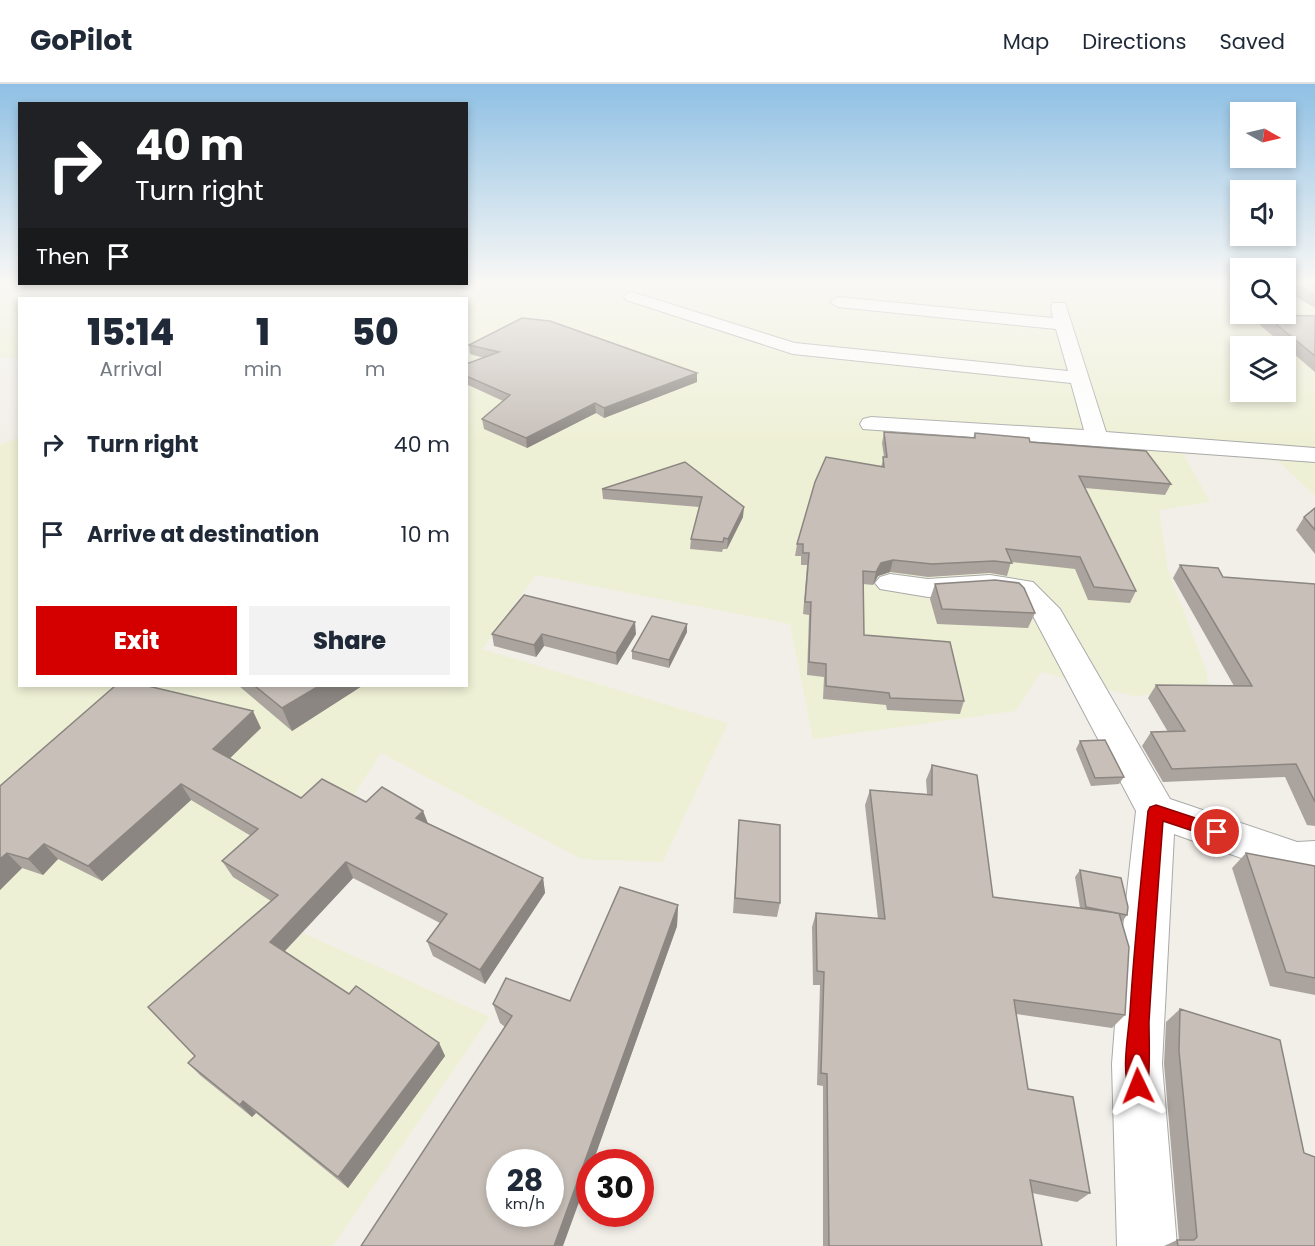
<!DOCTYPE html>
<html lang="en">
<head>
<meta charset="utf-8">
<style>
  :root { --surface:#fff; --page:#f2f2f3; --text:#1f2937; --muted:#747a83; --line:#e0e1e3; --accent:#d40000 }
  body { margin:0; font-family:Poppins,sans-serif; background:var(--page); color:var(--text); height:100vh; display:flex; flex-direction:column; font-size:22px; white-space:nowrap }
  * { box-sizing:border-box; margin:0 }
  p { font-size:20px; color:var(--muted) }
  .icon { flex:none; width:33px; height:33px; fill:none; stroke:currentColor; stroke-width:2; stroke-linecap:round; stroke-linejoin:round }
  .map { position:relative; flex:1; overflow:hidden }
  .drawer { position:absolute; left:18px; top:213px; width:450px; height:390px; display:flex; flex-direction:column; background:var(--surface); border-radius:0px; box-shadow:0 3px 9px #0003 }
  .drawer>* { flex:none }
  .hud { position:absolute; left:18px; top:18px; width:450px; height:183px; border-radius:0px; box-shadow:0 3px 9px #0003; background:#202124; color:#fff; overflow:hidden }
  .needle { width:39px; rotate:98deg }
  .fabs { position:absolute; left:1230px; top:18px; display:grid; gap:12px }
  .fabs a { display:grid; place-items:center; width:66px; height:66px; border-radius:0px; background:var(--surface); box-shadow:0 3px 9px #0003; font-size:30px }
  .speed { position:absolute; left:486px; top:1065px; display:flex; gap:12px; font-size:30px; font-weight:700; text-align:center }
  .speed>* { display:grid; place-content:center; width:78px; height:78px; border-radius:50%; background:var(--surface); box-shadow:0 3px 9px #0003; line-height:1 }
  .speed small { font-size:15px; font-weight:400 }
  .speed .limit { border:9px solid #d22; background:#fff; color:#111 }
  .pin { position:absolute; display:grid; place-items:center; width:51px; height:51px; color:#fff; margin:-26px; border:3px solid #fff; border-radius:50%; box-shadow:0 2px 6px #0007 }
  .me { position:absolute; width:66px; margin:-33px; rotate:358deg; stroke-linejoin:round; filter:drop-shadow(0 0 4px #0008) }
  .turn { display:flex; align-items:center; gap:21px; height:126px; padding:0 18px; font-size:27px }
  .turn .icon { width:78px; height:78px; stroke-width:2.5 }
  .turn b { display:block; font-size:42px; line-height:51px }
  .then { display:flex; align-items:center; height:57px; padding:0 18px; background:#0003; gap:12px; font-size:22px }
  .eta { display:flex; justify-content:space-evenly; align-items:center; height:102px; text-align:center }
  .eta b { font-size:36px; font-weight:800; line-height:42px }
  .primary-button { display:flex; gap:12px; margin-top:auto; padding:12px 18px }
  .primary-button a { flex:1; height:69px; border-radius:0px; background:var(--accent); color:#fff; font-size:24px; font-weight:800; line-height:69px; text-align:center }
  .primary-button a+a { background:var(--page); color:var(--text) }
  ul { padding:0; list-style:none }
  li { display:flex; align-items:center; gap:18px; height:90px; padding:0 18px }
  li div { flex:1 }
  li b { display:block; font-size:22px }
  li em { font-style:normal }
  header { display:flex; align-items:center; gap:36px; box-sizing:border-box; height:84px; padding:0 30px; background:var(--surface); border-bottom:2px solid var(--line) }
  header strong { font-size:28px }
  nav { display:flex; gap:33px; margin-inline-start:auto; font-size:21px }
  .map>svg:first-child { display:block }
</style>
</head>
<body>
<header>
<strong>GoPilot</strong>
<nav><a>Map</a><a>Directions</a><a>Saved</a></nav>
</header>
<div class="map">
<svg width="1315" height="1162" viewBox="0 0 1315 1162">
  <rect width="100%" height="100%" fill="#f2efe9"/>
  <!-- farmland -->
  <path fill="#eef0d5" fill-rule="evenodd" d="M0 199H1240V230H1286V199H1315V412L1278 377 1183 369 1210 418 1159 426 1168 486 1206 585 1210 608 1133 612 1041 588 1016 627 813 655 790 540 536 491 482 565 728 639 663 778 581 775 381 669 272 835 490 933 333 1162H0V361L19 353 20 602H466V214H20L19 274 0 273ZM1240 262H1286V308H1240Z"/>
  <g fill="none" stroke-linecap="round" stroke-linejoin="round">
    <defs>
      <g id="street">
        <path d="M632 208 795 259 1068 287 1056 245 838 223 830 218 838 213 1053 234 1051 223 1053 219H1065L1106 348 1315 364V378L863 345 860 340 863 335 871 333 1084 346 1071 299 793 270 626 216 624 213 626 210Z"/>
        <path d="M890 490 928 495 990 491 1033 498 1060 525 1170 715 1297 758 1315 757V793L1297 794 1174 750 1162 980 1177 1162H1117L1112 980 1121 862 1136 727 1032 530 1014 512 990 509 928 513 880 505 875 499 880 493Z"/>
      </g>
    </defs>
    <!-- street casing -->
    <use href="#street" stroke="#a9a9a9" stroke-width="2"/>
    <!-- street -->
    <use href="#street" fill="#fff" fill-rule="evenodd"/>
  </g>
  <!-- wall -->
  <g fill="#aba49e">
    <path d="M1286 199H1315V224L1286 207Z"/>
    <path d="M1265 231 1315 232V288L1260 241Z"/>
    <path d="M469 261 697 289V298L604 334 596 329 527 364 484 345 482 335 503 317 466 300V280L484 274 470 270Z"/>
    <path d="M884 348 973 354 975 349 1030 358 1171 400 1165 411 1085 404 1136 507 1130 519 1088 516 1075 485 1011 478 1007 492 990 489 928 493 890 488 878 492 873 501 863 500 864 551 964 617 960 630 887 626 886 621 823 615 824 593 807 591 809 531 803 530 807 481H801V472H795L797 460 881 383 884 373 882 359Z"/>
    <path d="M685 378 743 433 727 465H723L722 468 690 465 691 455 699 423 603 415 602 405Z"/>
    <path d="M1315 424V470L1296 446 1304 433Z"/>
    <path d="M1180 481 1223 493 1315 500V742L1307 741 1285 693 1163 698 1142 662 1151 648H1168L1148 614 1156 601 1234 602 1173 494Z"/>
    <path d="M935 500 1035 529 1028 544 937 540 930 515Z"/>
    <path d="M687 540V548L669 584 632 575V567Z"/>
    <path d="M492 550H636L617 581 544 562 536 573 494 562Z"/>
    <path d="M239 602H362L292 647Z"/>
    <path d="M261 644 230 674 301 714 366 718 423 727 428 739 543 794 545 809 485 900 433 872 427 857 440 839 353 794 285 867 349 910 439 959 445 972 348 1104 256 1029 252 1033 201 992 188 979 195 972 271 817 233 793 222 777 251 752 191 716 102 797 58 775 43 791 22 784 0 806V702Z"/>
    <path d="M1080 657 1124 693 1119 700 1091 702 1076 665Z"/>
    <path d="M932 681 993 813 1080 824 1075 793 1080 786 1127 831 1122 838 1125 931 1112 944 1016 930 1028 1005 1090 1109 1077 1118 1032 1109 1042 1162H823V1002L817 1001 820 901H813L812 843 816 829 878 835 865 721 870 706 927 710 926 696Z"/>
    <path d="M739 736 780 819 777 833 733 829Z"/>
    <path d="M1246 769 1315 782V911L1270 902 1232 784Z"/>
    <path d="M678 821 677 842 593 1078H590L505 943 500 939 493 920 570 917Z"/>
    <path d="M1180 925 1304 1069 1315 1162H1164L1177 1156H1179L1164 980 1166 938Z"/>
  </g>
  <!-- shaded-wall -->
  <g fill="#8b8681">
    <path d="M697 289V298L604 334V324Z"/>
    <path d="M595 319 596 329 527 364 526 354Z"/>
    <path d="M744 423 743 433 727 465 728 455Z"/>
    <path d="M893 476 890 488 878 492 873 501 876 488 881 479Z"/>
    <path d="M635 538 636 550 617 581 616 569Z"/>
    <path d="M687 540V548L669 584V576Z"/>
    <path d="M542 550 544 562 536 573 534 561Z"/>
    <path d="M319 602H362L292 647 282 624Z"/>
    <path d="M253 627 261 644 223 681 213 665Z"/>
    <path d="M181 700 191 716 102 797 88 782Z"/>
    <path d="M423 727 429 743 416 734Z"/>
    <path d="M44 760 58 775 43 791 28 775Z"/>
    <path d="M7 769 22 784 0 806V775Z"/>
    <path d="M346 778 353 794 280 872 270 858Z"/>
    <path d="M543 794 545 809 485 900 480 886Z"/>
    <path d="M678 821 677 842 593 1078H590V1088L563 1162H554Z"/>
    <path d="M439 959 445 972 348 1104 338 1093Z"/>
    <path d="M243 1017 256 1029 252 1033 240 1021Z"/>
  </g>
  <!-- building -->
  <g fill="#c7bfb8" stroke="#8b8681" stroke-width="1.5" fill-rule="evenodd">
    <path d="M1292 199H1315V212Z"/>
    <path d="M1265 231 1315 232V272Z"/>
    <path d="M522 234 550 237 697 289 604 324 595 319 526 354 482 335 510 311 466 292V280L499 268 469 261Z"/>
    <path d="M884 348 975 354V349L1029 354 1030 358 1146 367 1171 400 1079 392 1136 507 1094 503 1080 473 1006 465 1012 479 994 477 932 480 893 476 881 479 876 488 863 487 864 551 950 558 964 617 890 614 889 609 826 602V580L809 578 811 518H805L809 469H803V460H797L815 398 826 373 884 383 883 373H887Z"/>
    <path d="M685 378 744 423 728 455 724 454 723 458 691 455 702 413 602 405Z"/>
    <path d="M1315 424V446L1304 433Z"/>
    <path d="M1180 481 1218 484 1223 493 1315 500V718L1296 680 1172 685 1151 648 1185 647 1156 601 1252 602Z"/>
    <path d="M995 496 1019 499 1024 504 1035 529 942 525 935 500Z"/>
    <path d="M524 511 635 538 616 569 542 550 534 561 492 550Z"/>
    <path d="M652 532 687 540 669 576 632 567Z"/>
    <path d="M115 602H148L253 627 213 665 301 714 322 695 366 718 382 703 423 727 416 734 543 794 480 886 427 857 447 830 346 778 270 858 349 910 356 902 439 959 338 1093 243 1017 240 1021 188 979 195 972 148 923 278 811 222 777 258 745 181 700 88 782 44 760 28 775 7 769 0 775V702Z"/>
    <path d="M255 602H319L282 624Z"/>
    <path d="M1105 656 1124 693 1095 694 1080 657Z"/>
    <path d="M932 681 977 691 993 813 1119 829 1129 863 1125 931 1014 916 1028 1005 1073 1013 1090 1109 1030 1096 1042 1162H829L827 990 821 989 824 888 817 887 816 829 885 835 870 706 932 711Z"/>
    <path d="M739 736 780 741V819L735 814Z"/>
    <path d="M1246 769 1315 782V894L1286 888Z"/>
    <path d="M1080 786 1121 794 1128 823 1127 831 1086 823Z"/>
    <path d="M620 803 678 821 554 1162H361L512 932 493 920 506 894 570 917ZM500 1078H550V1130H500Z"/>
    <path d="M1180 925 1280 956 1304 1069 1315 1073V1162H1178L1177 1156H1194L1197 1153 1179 967Z"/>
  </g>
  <!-- sky -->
  <linearGradient id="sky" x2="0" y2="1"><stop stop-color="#8fc0e4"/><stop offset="0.55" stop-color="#f9f8f5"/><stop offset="1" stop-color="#f9f8f5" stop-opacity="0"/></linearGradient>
  <rect width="1315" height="361" fill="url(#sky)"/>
  <!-- route -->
  <path fill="#d40000" stroke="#8a0000" stroke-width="1.5" d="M1156 721 1223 743 1225 748 1223 753 1217 755 1163 737C1158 804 1153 870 1149 938 1149 954 1151 998 1146 1010L1138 1013 1130 1010C1121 986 1128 954 1130 928 1134 861 1141 794 1148 727L1150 723Z"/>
</svg>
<div class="fabs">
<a><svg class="needle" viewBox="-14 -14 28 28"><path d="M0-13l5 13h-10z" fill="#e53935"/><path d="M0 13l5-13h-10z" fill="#747a83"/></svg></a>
<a><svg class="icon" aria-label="sound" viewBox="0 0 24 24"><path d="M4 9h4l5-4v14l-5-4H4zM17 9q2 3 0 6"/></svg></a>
<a><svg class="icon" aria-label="search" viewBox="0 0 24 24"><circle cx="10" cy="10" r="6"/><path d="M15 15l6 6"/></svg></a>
<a><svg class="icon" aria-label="layers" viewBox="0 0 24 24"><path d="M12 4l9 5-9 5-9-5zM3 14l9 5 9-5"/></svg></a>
</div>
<div class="speed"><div>28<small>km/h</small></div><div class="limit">30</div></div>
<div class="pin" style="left:1217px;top:748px;background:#d93025"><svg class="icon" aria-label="arrive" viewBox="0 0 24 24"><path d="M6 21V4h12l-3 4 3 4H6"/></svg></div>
<svg class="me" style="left:1138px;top:1002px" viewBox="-20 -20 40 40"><path d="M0-17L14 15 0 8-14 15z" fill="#d40000" stroke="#fff" stroke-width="4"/></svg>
<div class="hud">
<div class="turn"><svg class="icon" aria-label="right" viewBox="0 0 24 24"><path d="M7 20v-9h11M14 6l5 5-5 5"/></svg><div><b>40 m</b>Turn right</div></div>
<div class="then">Then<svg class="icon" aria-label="arrive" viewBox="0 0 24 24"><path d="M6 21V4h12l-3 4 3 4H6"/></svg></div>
</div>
<section class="drawer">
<div class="eta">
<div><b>15:14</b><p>Arrival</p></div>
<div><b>1</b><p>min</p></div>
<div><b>50</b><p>m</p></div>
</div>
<ul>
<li><svg class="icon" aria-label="right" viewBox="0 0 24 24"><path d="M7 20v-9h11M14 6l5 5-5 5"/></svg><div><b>Turn right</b></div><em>40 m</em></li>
<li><svg class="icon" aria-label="arrive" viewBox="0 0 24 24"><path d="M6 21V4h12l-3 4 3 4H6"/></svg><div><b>Arrive at destination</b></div><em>10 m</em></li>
</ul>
<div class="primary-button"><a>Exit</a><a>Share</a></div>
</section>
</div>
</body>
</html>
